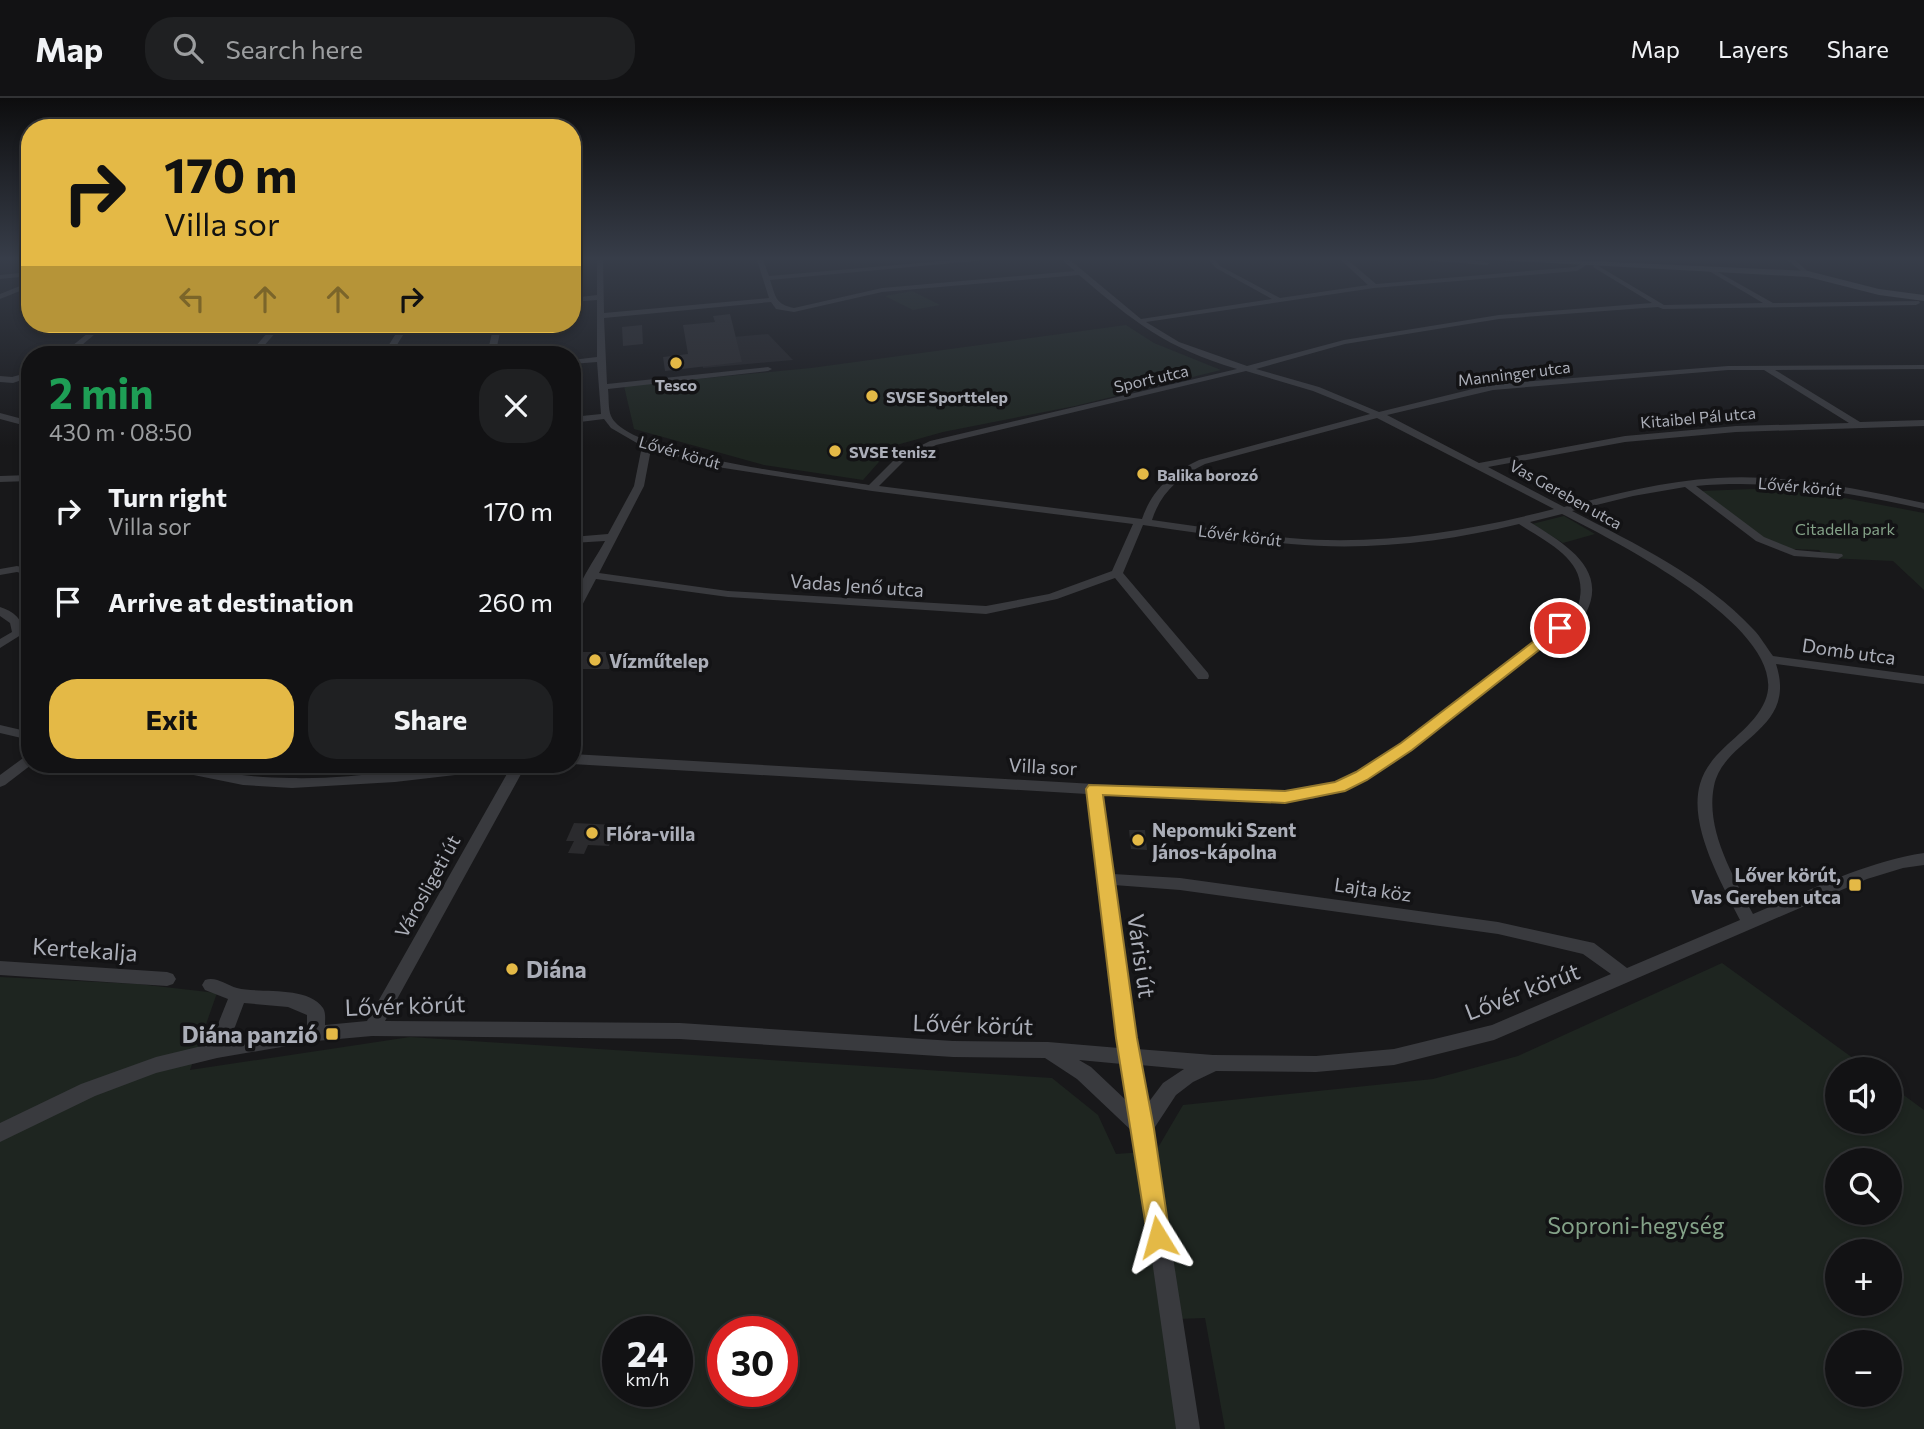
<!DOCTYPE html>
<html lang="en">
<head>
<meta charset="utf-8">
<style>
  :root { --surface:#121214; --page:#1f2022; --text:#f1f3f6; --muted:#9c9ea0; --line:#313234; --accent:#e4b946 }
  body { margin:0; font-family:Commissioner,sans-serif; background:var(--page); color:var(--text); height:100vh; display:flex; flex-direction:column; font-size:26px; white-space:nowrap }
  * { box-sizing:border-box; margin:0 }
  p { font-size:23px; color:var(--muted) }
  .icon { flex:none; width:38px; height:38px; fill:none; stroke:currentColor; stroke-width:2; stroke-linecap:round; stroke-linejoin:round }
  .map { position:relative; flex:1; overflow:hidden }
  .panel { position:absolute; left:21px; top:248px; width:560px; height:427px; display:flex; flex-direction:column; background:var(--surface); border-radius:28px; box-shadow:0 4px 10px #0003,0 0 0 2px var(--line) }
  .panel>* { flex:none }
  .top-card { position:absolute; left:21px; top:21px; width:560px; height:214px; border-radius:28px; box-shadow:0 4px 10px #0003,0 0 0 2px var(--line); background:#e4b946; color:#111; overflow:hidden }
  .tools { position:absolute; left:1825px; top:959px; display:grid; gap:14px }
  .tools a { display:grid; place-items:center; width:77px; height:77px; border-radius:50%; background:var(--surface); box-shadow:0 4px 10px #0003,0 0 0 2px var(--line); font-size:35px }
  .speed { position:absolute; left:602px; top:1218px; display:flex; gap:14px; font-size:35px; font-weight:700; text-align:center }
  .speed>* { display:grid; place-content:center; width:91px; height:91px; border-radius:50%; background:var(--surface); box-shadow:0 4px 10px #0003,0 0 0 2px var(--line); line-height:1 }
  .speed small { font-size:18px; font-weight:400 }
  .speed .limit { border:10px solid #d22; background:#fff; color:#111 }
  .pin { position:absolute; display:grid; place-items:center; width:60px; height:60px; color:#fff; margin:-30px; border:4px solid #fff; border-radius:50%; box-shadow:0 2px 7px #0007 }
  .me { position:absolute; width:77px; margin:-38px; rotate:352deg; stroke-linejoin:round; filter:drop-shadow(0 0 5px #0008) }
  .turn { display:flex; align-items:center; gap:24px; height:147px; padding:0 28px; font-size:32px }
  .turn .icon { width:91px; height:91px; stroke-width:2.5 }
  .turn b { display:block; font-size:49px; line-height:60px }
  .lanes { display:flex; align-items:center; height:66px; padding:0 28px; background:#0003; justify-content:center; gap:35px; direction:ltr }
  .lanes .off { opacity:.35 }
  .round { display:grid; place-items:center; flex:none; width:74px; height:74px; border-radius:28px; background:var(--page) }
  .summary { display:flex; align-items:center; justify-content:space-between; height:119px; padding:0 28px }
  h1 { font-size:42px; font-weight:700; line-height:52px; color:#1e9e55 }
  .primary-button { display:flex; gap:14px; margin-top:auto; padding:14px 28px }
  .primary-button a { flex:1; height:80px; border-radius:28px; background:var(--accent); color:#111; font-size:28px; font-weight:700; line-height:80px; text-align:center }
  .primary-button a+a { background:var(--page); color:var(--text) }
  ul { padding:0; list-style:none }
  li { display:flex; align-items:center; gap:21px; height:91px; padding:0 28px }
  li div { flex:1 }
  li b { display:block; font-size:26px }
  li em { font-style:normal }
  header { display:flex; align-items:center; gap:42px; box-sizing:border-box; height:98px; padding:0 35px; background:var(--surface); border-bottom:2px solid var(--line) }
  header strong { font-size:33px }
  nav { display:flex; gap:38px; margin-inline-start:auto; font-size:24px }
  .search { width:490px; height:63px; background:var(--page); display:flex; align-items:center; gap:18px; box-sizing:border-box; padding:0 24px; border-radius:28px; color:var(--muted); font-size:26px }
  .map>svg:first-child { display:block }
</style>
</head>
<body>
<header>
<strong>Map</strong>
<div class="search"><svg class="icon" aria-label="search" viewBox="0 0 24 24"><circle cx="10" cy="10" r="6"/><path d="M15 15l6 6"/></svg>Search here</div>
<nav><a>Map</a><a>Layers</a><a>Share</a></nav>
</header>
<div class="map">
<svg width="1924" height="1331" viewBox="0 0 1924 1331">
  <rect width="100%" height="100%" fill="#18181a"/>
  <!-- built -->
  <path fill="#242427" d="M768 236 793 262 703 270 699 242Z"/>
  <!-- green -->
  <g fill="#1e2520" fill-rule="evenodd">
    <path d="M912 193 940 207 913 212 885 198Z"/>
    <path d="M1126 227 1154 245 1221 272 1075 308 943 334 893 348 863 382 764 367 634 331 624 288 811 270Z"/>
    <path d="M1753 391 1818 395 1924 415V492L1893 463 1827 460 1819 452 1791 451 1759 440 1701 393Z"/>
    <path d="M1564 418 1595 436 1563 445 1532 426Z"/>
    <path d="M1722 865 1868 971H1838V1024H1890V987L1924 1012V1331H1225L1205 1220 1177 1221 1194 1331H0V879L138 886 217 895 190 972 410 939 1052 980 1098 1017 1116 1056 1156 1053 1183 1007 1433 981 1518 958ZM1838 1062H1890V1115H1838ZM1838 1153H1890V1206H1838ZM618 1234H677V1293H618ZM723 1234H782V1293H723ZM1838 1244H1890V1297H1838Z"/>
  </g>
  <!-- building -->
  <g fill="#2b2b2e">
    <path d="M730 216 742 264 665 273 663 259 688 256 683 227 715 224 713 218Z"/>
    <path d="M642 227 643 246 623 248 622 229Z"/>
    <path d="M580 554H616L609 571H573Z"/>
    <path d="M574 725 618 727 609 748 588 747 584 756 568 755 574 743H566Z"/>
    <path d="M1129 732H1145L1147 752 1131 751Z"/>
  </g>
  <g fill="none" stroke-linecap="round" stroke-linejoin="round">
    <!-- street -->
    <g fill="#393a3e" fill-rule="evenodd">
      <path d="M597 162H603L604 215 769 200 757 162H763L769 178 954 162H986L770 182C776 199 775 206 794 210L882 190 1075 173 1062 162H1070L1141 221 1272 201 1216 170 1209 162H1216L1220 168 1280 200 1368 187 1341 162H1348L1376 186 1575 169 1583 165 1586 167 1577 173 1374 190 1146 224 1179 244 1247 268 1344 242 1499 217 1652 205 1593 169 1595 166 1664 207 1763 205 1709 173 1711 170 1773 205 1919 203 1920 205 1916 207 1663 211 1658 209 1499 221 1345 246 1256 271 1319 289 1379 314 1493 286 1728 268 1924 267V271L1775 272 1860 324 1924 322V328L1736 334 1625 344 1488 369 1564 409C1614 396 1665 383 1717 380 1787 376 1856 390 1924 405V411C1849 394 1774 381 1696 388L1764 439 1796 452 1842 456 1843 458 1838 461 1794 458 1756 443 1685 389 1633 398 1572 413C1634 445 1705 479 1753 531 1761 539 1766 549 1773 558L1924 578V586L1776 566C1798 633 1724 639 1714 688 1705 732 1734 779 1753 816 1809 793 1864 764 1924 755V767L1903 770 1867 781 1494 942 1394 967 1316 974 1216 973 1193 984 1176 997 1153 1032 1200 1331H1176L1134 1035 1077 981 1045 960 953 959 680 941 372 938 316 943 217 960 156 975 95 998 0 1044V1025L81 986 156 959 210 946 228 901 205 892 202 887 205 882C216 878 226 887 237 890 260 896 307 887 323 910 326 915 325 921 325 927L367 923 512 667H526L385 923 680 925 953 943 1048 944 1119 950 1087 696 572 666V656L1094 686 1259 693 1312 691 1334 685 1380 661 1577 511C1593 465 1553 448 1519 426 1445 444 1368 453 1291 446 1242 442 1192 434 1143 427L1123 475 1208 575 1209 578 1208 581H1198L1115 480 1057 501 986 516 728 499 596 481 578 515 572 518C572 491 592 467 605 443L572 445V439L608 436 634 388 642 348 611 330 604 321 572 325V319L601 316 597 264 572 266V262L597 259V202L572 204V200L597 197ZM1079 177C1134 224 1166 250 1237 271L930 343 896 360 869 387C825 380 628 358 611 318 608 311 609 299 608 291L768 273 772 271 768 269 607 286 604 220 771 204 776 211 794 214 882 194ZM1728 272H1764L1849 325 1736 328 1625 338 1479 365 1387 317 1493 292ZM1246 273 1313 293 1370 316 1199 362C1171 375 1152 392 1142 421L879 388 903 364 936 347ZM1377 320 1554 411C1468 433 1380 448 1290 440 1244 436 1198 428 1152 422 1161 394 1179 379 1205 366ZM651 351 711 368 872 393 1133 426 1112 473 1049 496 986 508 728 493 599 475 644 388ZM1562 416C1611 441 1795 533 1765 603 1751 636 1710 650 1700 686 1688 728 1722 786 1740 822L1627 870 1594 845 1498 824 1180 780 1113 776 1102 696 1259 703 1312 701 1344 692 1390 667 1586 515C1609 470 1563 445 1530 424ZM1114 787 1180 792 1498 836 1583 856 1611 876 1492 927 1394 951 1316 958 1213 957 1137 951ZM244 905 288 909 307 917V929L230 942ZM1079 962 1122 966 1129 1005 1091 969ZM1140 967 1184 971 1163 985 1148 1005Z"/>
      <path d="M1421 162H1474L1490 165 1487 167Z"/>
      <path d="M1787 162H1795L1811 176 1806 177Z"/>
      <path d="M30 174V178L0 181V177Z"/>
      <path d="M30 184V189L0 201V196Z"/>
      <path d="M99 226H107L70 257H61Z"/>
      <path d="M275 226H283L256 257H248Z"/>
      <path d="M402 226H410L393 253 489 248 494 226H502L495 257H487L488 253 351 257 355 255 385 253Z"/>
      <path d="M30 274V279L13 285 0 284V278L12 279Z"/>
      <path d="M0 315 30 323V329L0 321Z"/>
      <path d="M30 377V383L0 384V378Z"/>
      <path d="M17 468 30 471V478L17 474 0 477V471Z"/>
      <path d="M0 509C13 513 23 521 24 535L0 550V541L12 534 10 525 0 518Z"/>
      <path d="M0 627 30 634V642L0 635Z"/>
      <path d="M30 655 31 667 5 687 0 689V677Z"/>
      <path d="M162 667C190 666 214 673 242 677 257 679 274 680 290 680 362 682 434 664 505 667L498 672 395 684 292 690 243 687 169 672Z"/>
      <path d="M0 863 167 874 173 876 176 881 173 886 167 888 0 877Z"/>
    </g>
    <!-- secondary -->
    <path fill="#47494e" fill-rule="evenodd" d="M1495 162H1569L1808 173 1879 191 1924 197V203L1879 197 1808 179Z"/>
  </g>
  <!-- sky -->
  <linearGradient id="sky" x2="0" y2="1"><stop stop-color="#0d0d0e"/><stop offset="0.46" stop-color="#373d49"/><stop offset="1" stop-color="#373d49" stop-opacity="0"/></linearGradient>
  <rect width="1924" height="349" fill="url(#sky)"/>
  <!-- route -->
  <path fill="#e4b946" stroke="#94782e" stroke-width="2" d="M1555 527 1567 530 1412 652 1367 682 1345 693 1285 705 1103 697 1137 940 1154 1031 1170 1139 1166 1148 1158 1151 1149 1148 1116 940 1086 691 1089 687 1285 693 1335 684 1356 674 1401 645Z"/>
  <!-- markers -->
  <g fill="#e4b946" stroke="#131315" stroke-width="2.5">
    <circle cx="676" cy="265" r="7"/>
    <circle cx="872" cy="298" r="7"/>
    <circle cx="835" cy="353" r="7"/>
    <circle cx="1143" cy="376" r="7"/>
    <circle cx="595" cy="562" r="7"/>
    <circle cx="592" cy="735" r="7"/>
    <circle cx="1138" cy="742" r="7"/>
    <rect x="1848" y="780" width="14" height="14" rx="3.5"/>
    <circle cx="512" cy="871" r="7"/>
    <rect x="325" y="929" width="14" height="14" rx="3.5"/>
  </g>
  <g text-anchor="middle" dominant-baseline="central" stroke-width="7" stroke-linejoin="round" paint-order="stroke">
    <!-- far-street labels -->
    <g font-size="16" fill="#abaeb8" stroke="#131315">
      <text transform="translate(1514 275) rotate(-7)">Manninger utca</text>
      <text transform="translate(1151 280) rotate(-13)">Sport utca</text>
      <text transform="translate(1698 319) rotate(-5)">Kitaibel Pál utca</text>
      <text transform="translate(680 354) rotate(16)">Lővér körút</text>
      <text transform="translate(1800 388) rotate(5)">Lővér körút</text>
      <text transform="translate(1566 396) rotate(29)">Vas Gereben utca</text>
      <text transform="translate(1240 437) rotate(7)">Lővér körút</text>
    </g>
    <!-- far-poi labels -->
    <g font-size="16" font-weight="bold" fill="#abaeb8" stroke="#131315" text-anchor="start">
      <text x="676" y="286" text-anchor="middle">Tesco</text>
      <text x="886" y="298">SVSE Sporttelep</text>
      <text x="849" y="353">SVSE tenisz</text>
      <text x="1157" y="376">Balika borozó</text>
    </g>
    <!-- far-park labels -->
    <g font-size="16" fill="#84a288" stroke="#131315">
      <text x="1845" y="430">Citadella park</text>
    </g>
    <!-- street labels -->
    <g font-size="19" fill="#abaeb8" stroke="#131315">
      <text transform="translate(857 487) rotate(4)">Vadas Jenő utca</text>
      <text transform="translate(1849 553) rotate(8)">Domb utca</text>
      <text transform="translate(1043 668) rotate(3)">Villa sor</text>
      <text transform="translate(427 788) rotate(-61)">Városligeti út</text>
      <text transform="translate(1373 791) rotate(8)">Lajta köz</text>
    </g>
    <!-- poi labels -->
    <g font-size="19" font-weight="bold" fill="#abaeb8" stroke="#131315" text-anchor="start">
      <text x="609" y="562">Vízműtelep</text>
      <text x="1152" y="731">Nepomuki Szent<tspan x="1152" dy="22">János-kápolna</tspan></text>
      <text x="606" y="735">Flóra-villa</text>
      <text x="1841" y="776" text-anchor="end">Lőver körút,<tspan x="1841" dy="22">Vas Gereben utca</tspan></text>
    </g>
    <!-- near-street labels -->
    <g font-size="23" fill="#abaeb8" stroke="#131315">
      <text transform="translate(85 851) rotate(4)">Kertekalja</text>
      <text transform="translate(1142 858) rotate(82)">Várisi út</text>
      <text transform="translate(1522 893) rotate(-21)">Lővér körút</text>
      <text transform="translate(405 907) rotate(-2)">Lővér körút</text>
      <text transform="translate(973 926) rotate(2)">Lővér körút</text>
    </g>
    <!-- near-poi labels -->
    <g font-size="23" font-weight="bold" fill="#abaeb8" stroke="#131315" text-anchor="start">
      <text x="526" y="871">Diána</text>
      <text x="318" y="936" text-anchor="end">Diána panzió</text>
    </g>
    <!-- near-park labels -->
    <g font-size="23" fill="#84a288" stroke="#131315">
      <text x="1636" y="1127">Soproni-hegység</text>
    </g>
  </g>
</svg>
<div class="tools">
<a><svg class="icon" aria-label="sound" viewBox="0 0 24 24"><path d="M4 9h4l5-4v14l-5-4H4zM17 9q2 3 0 6"/></svg></a>
<a><svg class="icon" aria-label="search" viewBox="0 0 24 24"><circle cx="10" cy="10" r="6"/><path d="M15 15l6 6"/></svg></a>
<a>+</a>
<a>−</a>
</div>
<div class="speed"><div>24<small>km/h</small></div><div class="limit">30</div></div>
<div class="pin" style="left:1560px;top:530px;background:#d93025"><svg class="icon" aria-label="arrive" viewBox="0 0 24 24"><path d="M6 21V4h12l-3 4 3 4H6"/></svg></div>
<svg class="me" style="left:1158px;top:1139px" viewBox="-20 -20 40 40"><path d="M0-17L14 15 0 8-14 15z" fill="#e4b946" stroke="#fff" stroke-width="4"/></svg>
<div class="top-card">
<div class="turn"><svg class="icon" aria-label="right" viewBox="0 0 24 24"><path d="M7 20v-9h11M14 6l5 5-5 5"/></svg><div><b>170 m</b>Villa sor</div></div>
<div class="lanes"><svg class="icon off" aria-label="left" viewBox="0 0 24 24"><path d="M17 20v-9H6M10 6l-5 5 5 5"/></svg><svg class="icon off" aria-label="ahead" viewBox="0 0 24 24"><path d="M12 20V5M6 11l6-6 6 6"/></svg><svg class="icon off" aria-label="ahead" viewBox="0 0 24 24"><path d="M12 20V5M6 11l6-6 6 6"/></svg><svg class="icon" aria-label="right" viewBox="0 0 24 24"><path d="M7 20v-9h11M14 6l5 5-5 5"/></svg></div>
</div>
<section class="panel">
<div class="summary"><div><h1>2 min</h1><p>430 m · 08:50</p></div><a class="round"><svg class="icon" aria-label="close" viewBox="0 0 24 24"><path d="M6 6l12 12M18 6L6 18"/></svg></a></div>
<ul>
<li><svg class="icon" aria-label="right" viewBox="0 0 24 24"><path d="M7 20v-9h11M14 6l5 5-5 5"/></svg><div><b>Turn right</b><p>Villa sor</p></div><em>170 m</em></li>
<li><svg class="icon" aria-label="arrive" viewBox="0 0 24 24"><path d="M6 21V4h12l-3 4 3 4H6"/></svg><div><b>Arrive at destination</b></div><em>260 m</em></li>
</ul>
<div class="primary-button"><a>Exit</a><a>Share</a></div>
</section>
</div>
</body>
</html>
